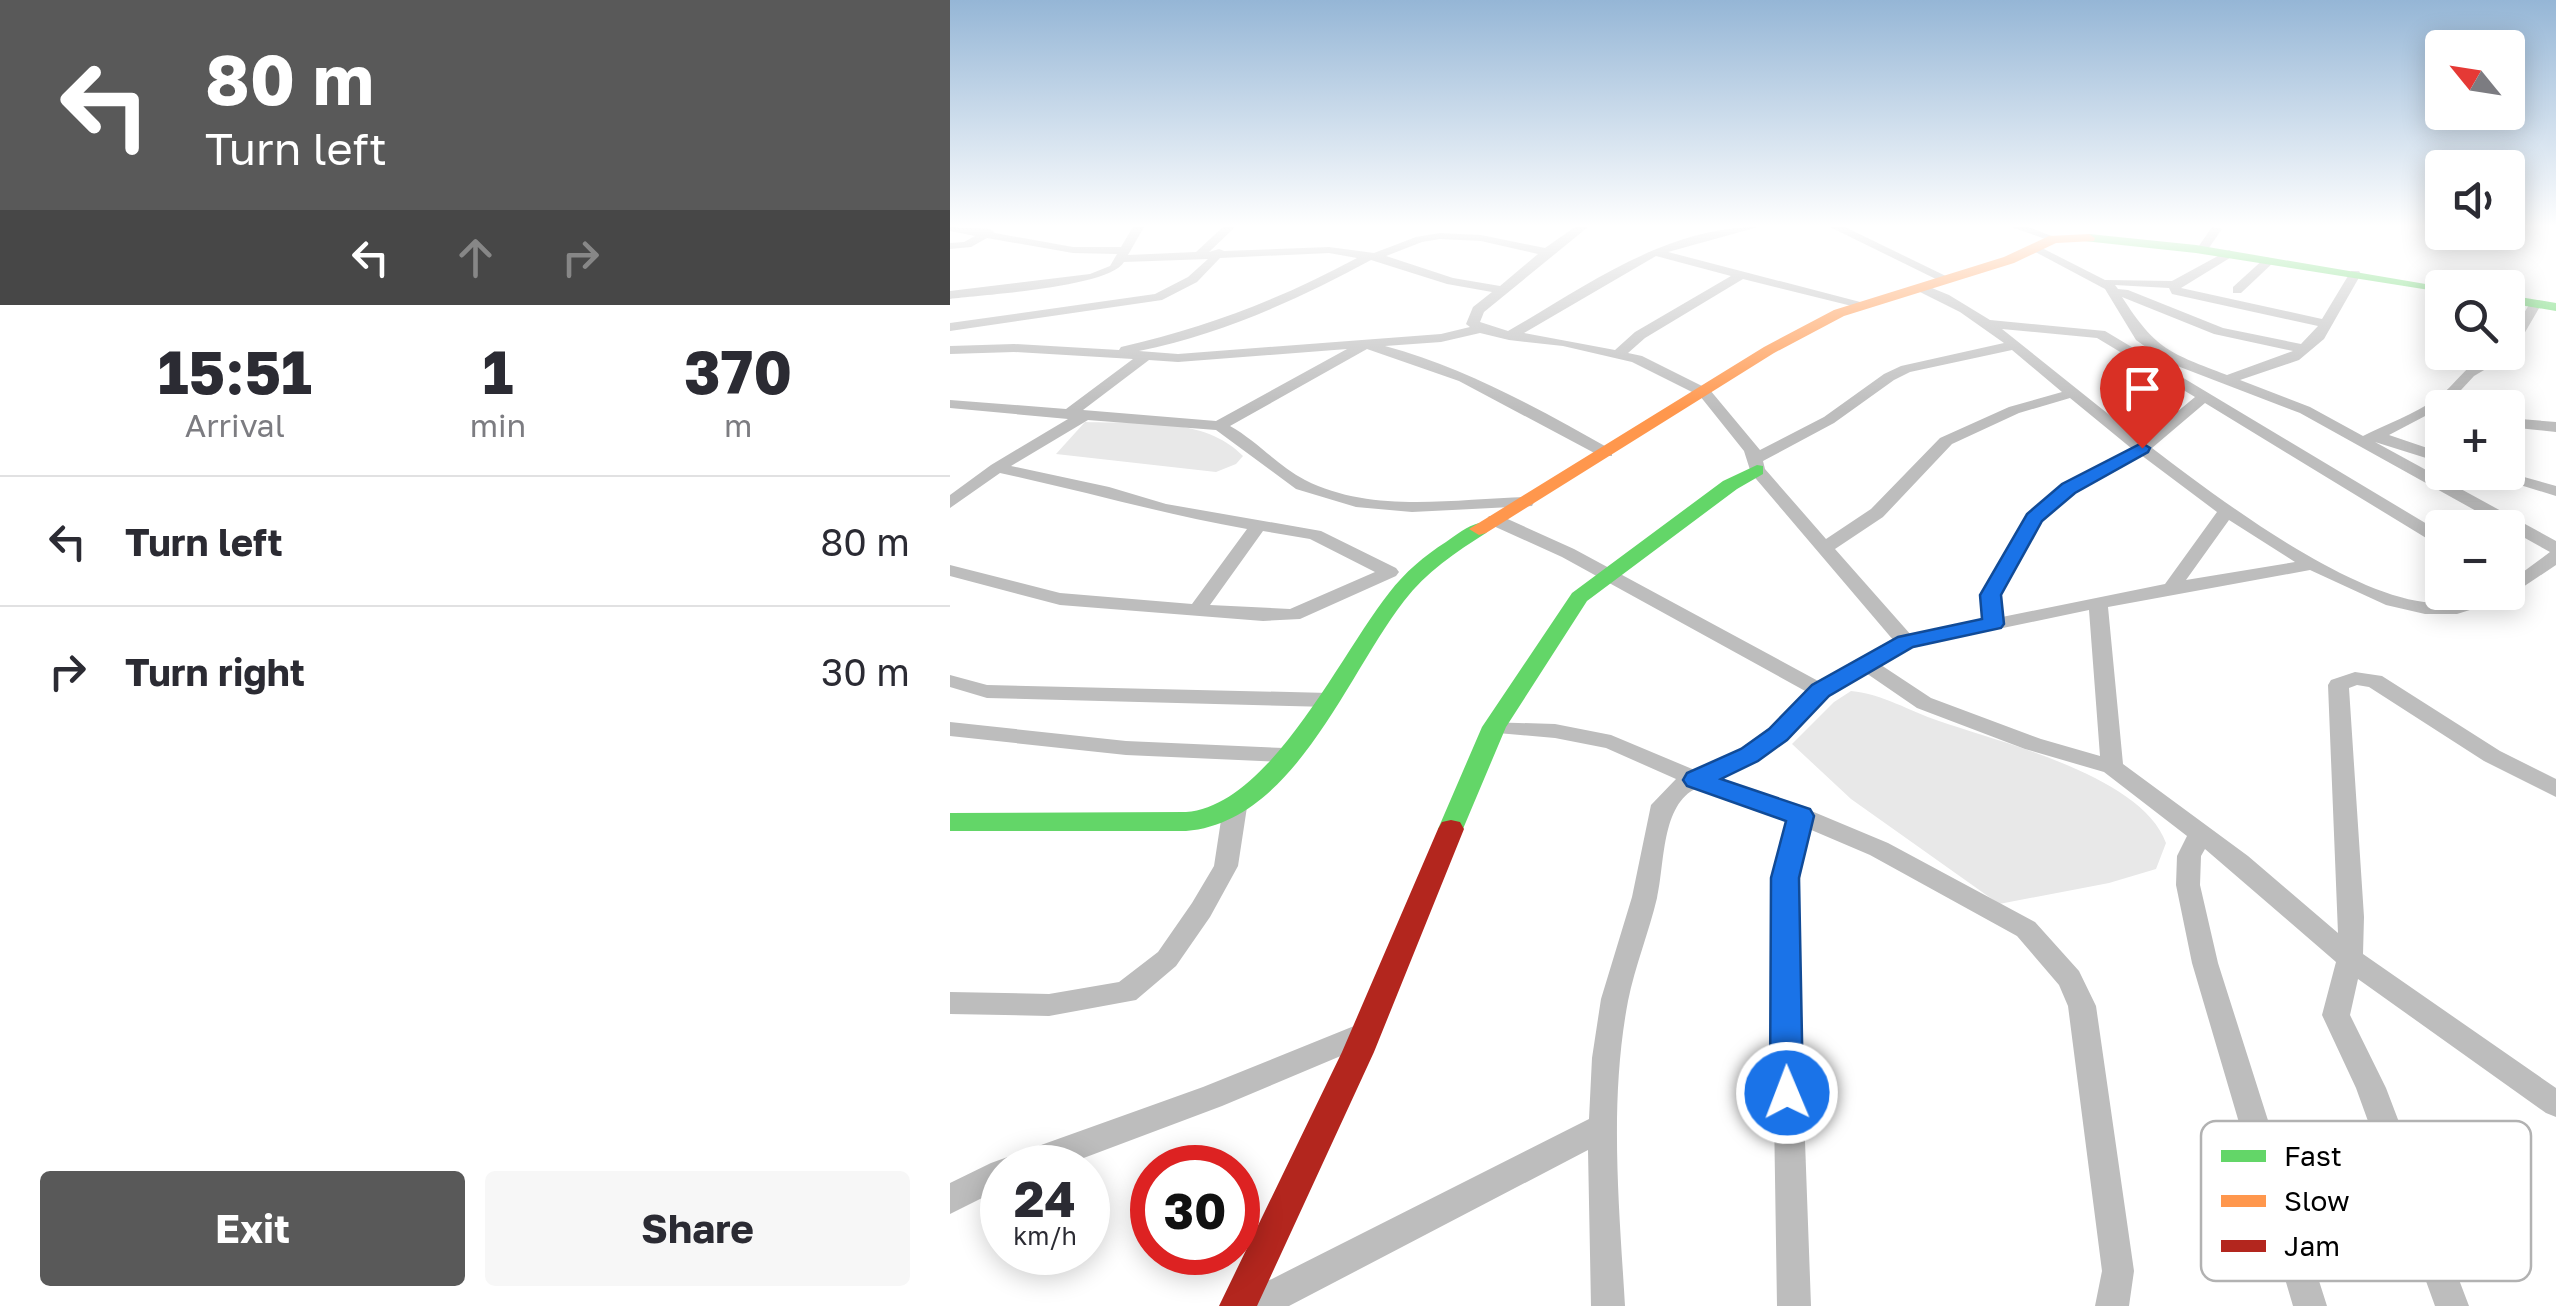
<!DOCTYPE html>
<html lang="en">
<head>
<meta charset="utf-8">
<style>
  :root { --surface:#fff; --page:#f7f7f7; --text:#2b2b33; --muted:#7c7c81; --line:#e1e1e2; --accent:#595959 }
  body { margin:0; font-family:"Golos Text",sans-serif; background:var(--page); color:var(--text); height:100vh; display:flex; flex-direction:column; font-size:38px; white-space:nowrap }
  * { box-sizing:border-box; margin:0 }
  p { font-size:32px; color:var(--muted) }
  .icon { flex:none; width:55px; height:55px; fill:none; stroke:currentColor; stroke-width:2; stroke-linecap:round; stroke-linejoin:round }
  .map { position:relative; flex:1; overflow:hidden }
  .drawer { display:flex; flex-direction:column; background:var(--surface); width:950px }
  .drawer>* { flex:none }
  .top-card { background:#595959; color:#fff; overflow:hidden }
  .needle { width:65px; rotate:300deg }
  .controls { position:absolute; left:1475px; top:30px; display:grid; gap:20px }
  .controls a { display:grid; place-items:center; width:100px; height:100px; border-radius:10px; background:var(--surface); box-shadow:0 5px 25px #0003; font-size:50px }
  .speed { position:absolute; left:30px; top:1145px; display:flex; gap:20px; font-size:50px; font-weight:700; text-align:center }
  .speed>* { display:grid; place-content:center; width:130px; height:130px; border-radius:50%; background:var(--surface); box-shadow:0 5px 25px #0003; line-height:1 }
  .speed small { font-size:25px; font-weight:400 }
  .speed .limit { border:15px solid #d22; background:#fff; color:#111 }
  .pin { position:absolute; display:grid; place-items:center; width:85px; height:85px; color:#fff; margin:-102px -42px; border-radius:50% 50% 50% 0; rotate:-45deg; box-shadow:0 0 10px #0007 }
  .pin .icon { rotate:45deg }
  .me { position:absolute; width:110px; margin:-55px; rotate:359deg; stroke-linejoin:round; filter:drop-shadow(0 0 8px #0008) }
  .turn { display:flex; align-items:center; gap:35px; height:210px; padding:0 40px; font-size:45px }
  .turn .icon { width:130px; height:130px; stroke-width:2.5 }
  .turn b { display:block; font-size:70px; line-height:85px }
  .lanes { display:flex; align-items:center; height:95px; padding:0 40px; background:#0003; justify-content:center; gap:50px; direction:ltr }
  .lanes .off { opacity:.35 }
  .eta { display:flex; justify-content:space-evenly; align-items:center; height:170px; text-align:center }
  .eta b { font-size:60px; font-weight:700; line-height:70px }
  .button { display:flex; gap:20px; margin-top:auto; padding:20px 40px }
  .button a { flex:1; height:115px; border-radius:10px; background:var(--accent); color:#fff; font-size:40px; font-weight:700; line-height:115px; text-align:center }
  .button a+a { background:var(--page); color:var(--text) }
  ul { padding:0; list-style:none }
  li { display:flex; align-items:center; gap:30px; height:130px; padding:0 40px; border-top:2px solid var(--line) }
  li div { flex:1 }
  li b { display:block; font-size:38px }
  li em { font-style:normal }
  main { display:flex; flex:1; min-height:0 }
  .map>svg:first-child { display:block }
</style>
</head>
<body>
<main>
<section class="drawer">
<div class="top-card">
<div class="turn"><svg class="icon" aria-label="left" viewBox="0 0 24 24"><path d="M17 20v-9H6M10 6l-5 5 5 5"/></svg><div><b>80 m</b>Turn left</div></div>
<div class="lanes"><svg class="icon" aria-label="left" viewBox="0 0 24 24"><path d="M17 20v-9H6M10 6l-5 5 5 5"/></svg><svg class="icon off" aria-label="ahead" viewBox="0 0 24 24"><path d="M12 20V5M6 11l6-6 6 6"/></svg><svg class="icon off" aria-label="right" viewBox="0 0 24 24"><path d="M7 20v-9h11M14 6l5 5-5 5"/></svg></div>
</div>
<div class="eta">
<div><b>15:51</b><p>Arrival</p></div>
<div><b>1</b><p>min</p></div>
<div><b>370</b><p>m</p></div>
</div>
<ul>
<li><svg class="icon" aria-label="left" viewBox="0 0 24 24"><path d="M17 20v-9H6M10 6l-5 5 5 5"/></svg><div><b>Turn left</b></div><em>80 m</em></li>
<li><svg class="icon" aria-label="right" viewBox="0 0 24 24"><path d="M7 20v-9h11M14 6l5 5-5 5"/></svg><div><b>Turn right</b></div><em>30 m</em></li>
</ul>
<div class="button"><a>Exit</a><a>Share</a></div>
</section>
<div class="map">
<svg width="1606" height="1306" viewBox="0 0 1606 1306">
  <rect width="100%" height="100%" fill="#fff"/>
  <!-- green -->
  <g fill="#e8e8e8">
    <path d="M135 422C185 424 255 416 293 456L286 464 266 472 106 454Z"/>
    <path d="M901 691C933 694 959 711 989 721 1052 743 1192 776 1216 843L1206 869 1159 883 1049 904 901 799 842 744 884 702Z"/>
  </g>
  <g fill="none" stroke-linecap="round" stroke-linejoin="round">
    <!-- street -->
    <g fill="#bdbdbd" fill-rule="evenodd">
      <path d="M0 227 40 229 45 233 123 247H171L183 227H194L178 255 246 252 273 227H285L259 252 269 249 274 251 379 247 424 253 466 237 490 233 531 235 595 248 625 227H638L534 312 530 322 558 331C635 287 715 227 808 227L718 252 914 303V309L793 279 695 338 678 353 692 356 760 390 810 450 874 417 934 374 951 366 1054 343 1010 312 968 291 966 288 972 284 999 295 1040 320 1155 331 1492 533V545L1486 544 1255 403 1202 448C1269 499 1391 591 1474 602 1504 606 1529 592 1558 592V583L1600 552 1350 413 1217 362 1186 340 1155 289 1078 248 1088 246 1155 280 1222 281 1279 250 1285 254 1283 256 1231 288 1372 319 1401 271H1409L1411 274 1374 339 1349 360 1290 380 1360 407 1413 436C1437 424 1464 414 1486 399 1512 381 1520 352 1558 352V340L1580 303 1590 300 1592 303 1563 353 1524 376 1498 404 1439 435 1492 453V463L1425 442 1606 541V565L1555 599 1507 614H1475L1436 605 1360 570 1158 607 1173 764 1298 856 1388 933 1378 685 1381 680 1405 672 1432 676 1550 751 1606 779V797L1534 761 1419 687 1407 685 1399 688 1414 917 1413 954 1606 1088V1117L1596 1113 1408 979 1400 1015 1436 1088 1519 1306H1485L1406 1088 1372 1015 1386 962 1255 849 1251 856 1250 885 1268 963 1377 1306H1343L1242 963 1226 885 1227 856 1237 836 1154 772 1075 749 967 708 916 673 877 696 823 750 768 779 859 810 938 843 1085 922 1129 971 1146 1006 1184 1271 1179 1306H1145L1152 1271 1118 1006 1109 985 1067 936 920 855 859 829 851 868 847 921 861 1306H827L821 921 826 868 838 820 747 788C711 804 715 864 707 898 699 932 685 966 678 1001 659 1101 669 1205 675 1306H641L638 1150 339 1306H287L292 1294 639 1119 642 1058 651 999 682 897 701 805 726 779 656 748 605 738 536 732 533 727 536 722 605 724 661 735 747 771 807 740 857 692 612 557 539 524 536 520 539 516H551L624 549 870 682 944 641 801 473 794 451 750 396 682 362 613 346 559 340 530 333 491 342 435 346C516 368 589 409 662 450V456H650L509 381 417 349 280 426C307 441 328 466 355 480 422 514 504 499 576 497L584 502 582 506 462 512 406 507 346 489 266 430 138 420 61 466 159 487 216 504 371 531 446 568 449 572 446 576 350 619 313 621 110 605 0 576V565L110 593 242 604 297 529C213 514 133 491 50 473L0 508V495L41 465 118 419 0 408V400L116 409 183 359 64 352 0 354V346L64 344 169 350 171 347C255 328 331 299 407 258L379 253 270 258 247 282 212 300 0 331V323L205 294 238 277 258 259 174 262C160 287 33 295 0 299V291L140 274 160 266 167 254 123 253 37 238 21 247 0 249V243L14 242 25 236 0 231ZM490 239 531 241 588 254 550 286 503 278 436 256 472 242ZM706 256 781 276 685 332 665 350 574 333ZM421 260 497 284 542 292 523 307 516 324 520 327 491 334 228 354 189 351C272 334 347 300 421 260ZM1165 285 1219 288 1222 294 1368 326 1351 344 1273 328 1178 290 1168 289ZM1172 297 1264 334 1343 351 1277 375C1220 353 1206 350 1172 297ZM1052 329 1147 338 1245 397 1192 441ZM397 349 266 421 133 410 199 360 228 362ZM1062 350 1112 392 1059 407 990 438 921 509 876 539 815 469 813 461 884 423 944 380 960 372ZM1120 398 1181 448 1112 484 1078 514 1032 595 1033 620 961 635 885 549 933 517 1002 444 1069 413ZM1191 455 1267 512 1215 584 1052 617 1050 595 1091 521 1124 492ZM1279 520 1345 562 1236 580ZM313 531 360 539 425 572 340 609 260 605ZM1139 610 1150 756 1091 739 981 698 931 665 962 647Z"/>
      <path d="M880 227H895L1004 280 994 283Z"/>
      <path d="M1061 227H1078L1110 239 1104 242Z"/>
      <path d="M1262 227 1272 229 1256 252H1248L1246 250Z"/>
      <path d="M1316 257 1326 260 1291 293H1283V287Z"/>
      <path d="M1558 418 1606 422V432L1558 427Z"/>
      <path d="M1528 472H1556L1606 486V496Z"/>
      <path d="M0 675 37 685 379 693 389 700 379 707 37 698 0 687Z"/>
      <path d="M0 722 176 741 334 748 342 750 345 755 342 760 334 762 176 755 0 736Z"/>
      <path d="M285 799 293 801 297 807 288 866 260 917 226 966 186 1000 99 1016 0 1014V992L99 994 169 982 208 952 242 903 264 866 273 807 277 801Z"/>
      <path d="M414 1022 424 1026 428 1034 424 1042 272 1106 107 1168H52V1188L0 1214V1183L41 1163 253 1087Z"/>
    </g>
    <!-- fast -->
    <g fill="#63d668" fill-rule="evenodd">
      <path d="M1139 234 1246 245 1499 288H1492V292L1246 253 1134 241 1133 238Z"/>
      <path d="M1558 295 1606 303V311L1558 303Z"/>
      <path d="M807 465 813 466V474L787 489 637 601 556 727 510 836H492L488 829 532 727 622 593 773 481Z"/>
      <path d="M529 523 539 529 536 533C506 552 476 572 454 601 396 676 344 822 236 831H0V813L236 812C320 806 391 653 439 593 455 572 474 556 496 542 506 535 517 526 529 523Z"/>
    </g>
    <!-- slow -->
    <path fill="#ff974d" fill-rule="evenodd" d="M1139 234 1145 238 1144 241 1106 243 1064 263 894 316 824 353 536 533 529 535 519 529 814 347 884 310 1054 257 1099 236Z"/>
    <!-- jam -->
    <path fill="#b3261e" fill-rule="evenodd" d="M501 820 510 822 514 829 424 1052 307 1306H269L392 1052 488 829 492 822Z"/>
  </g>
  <!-- sky -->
  <linearGradient id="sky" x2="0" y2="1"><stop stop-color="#95b6d6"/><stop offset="0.55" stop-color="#fff"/><stop offset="1" stop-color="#fff" stop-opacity="0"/></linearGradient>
  <rect width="1606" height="410" fill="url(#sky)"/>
  <!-- route -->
  <path fill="#1a73e8" stroke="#114b97" stroke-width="2.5" d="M1192 443 1200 448 1198 452 1125 493 1092 521 1051 595 1054 624 1051 628 963 647 879 696 837 740 808 761 771 779 860 809 864 816 849 878 853 1093 848 1104 837 1108 825 1104 820 1093 821 878 836 821 737 786 733 780 737 773 791 749 819 729 862 685 948 637 1032 619 1030 595 1077 514 1112 484Z"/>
  <!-- legend -->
  <rect x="1251" y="1121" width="330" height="160" rx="15" fill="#fff" stroke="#b2b2b2" stroke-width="2.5"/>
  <rect x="1271" y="1150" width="45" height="12" fill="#63d668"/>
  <rect x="1271" y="1195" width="45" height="12" fill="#ff974d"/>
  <rect x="1271" y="1240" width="45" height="12" fill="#b3261e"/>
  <g font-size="28" fill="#000">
    <text x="1334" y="1166">Fast</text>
    <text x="1334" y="1211">Slow</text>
    <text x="1334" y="1256">Jam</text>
  </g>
</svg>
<div class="controls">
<a><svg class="needle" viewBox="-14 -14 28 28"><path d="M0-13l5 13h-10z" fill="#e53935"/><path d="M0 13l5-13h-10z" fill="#7c7c81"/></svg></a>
<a><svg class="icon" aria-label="sound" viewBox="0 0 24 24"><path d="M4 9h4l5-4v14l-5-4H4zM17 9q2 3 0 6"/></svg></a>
<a><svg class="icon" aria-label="search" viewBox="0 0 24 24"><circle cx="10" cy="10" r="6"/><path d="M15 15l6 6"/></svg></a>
<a>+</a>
<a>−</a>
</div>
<div class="speed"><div>24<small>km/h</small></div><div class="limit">30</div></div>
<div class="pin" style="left:1192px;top:448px;background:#d93025"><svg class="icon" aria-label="arrive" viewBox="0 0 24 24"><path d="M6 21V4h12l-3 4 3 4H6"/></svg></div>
<svg class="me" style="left:837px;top:1093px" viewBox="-20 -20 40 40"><circle r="17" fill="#1a73e8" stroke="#fff" stroke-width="3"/><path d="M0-11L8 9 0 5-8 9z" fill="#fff"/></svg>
</div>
</main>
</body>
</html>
